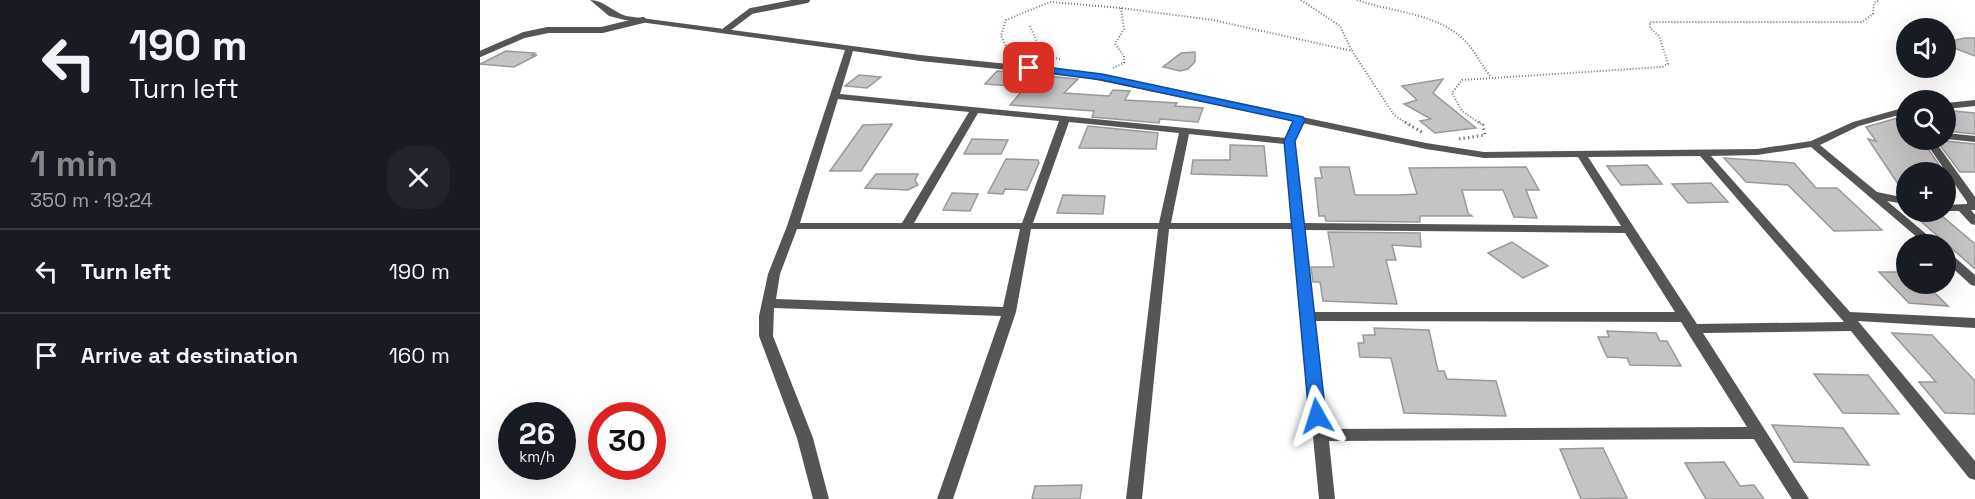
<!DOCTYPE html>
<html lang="en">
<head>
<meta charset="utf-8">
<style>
  :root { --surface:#171b24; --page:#20242c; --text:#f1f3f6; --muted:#9ea1a6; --line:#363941; --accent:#858687 }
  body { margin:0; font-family:"Space Grotesk",sans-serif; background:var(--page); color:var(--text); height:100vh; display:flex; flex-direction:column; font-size:22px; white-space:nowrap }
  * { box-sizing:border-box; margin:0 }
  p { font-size:20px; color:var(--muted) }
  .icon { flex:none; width:33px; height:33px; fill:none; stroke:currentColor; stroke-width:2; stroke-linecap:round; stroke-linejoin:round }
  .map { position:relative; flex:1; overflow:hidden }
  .details { display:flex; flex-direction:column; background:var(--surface); width:480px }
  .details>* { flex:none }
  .guide { background:#171b24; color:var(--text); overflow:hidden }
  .fabs { position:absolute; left:1416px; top:18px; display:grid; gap:12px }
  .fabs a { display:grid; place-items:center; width:60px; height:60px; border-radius:50%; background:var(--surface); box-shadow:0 6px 24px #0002; font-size:30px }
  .speed { position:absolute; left:18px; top:402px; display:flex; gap:12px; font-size:30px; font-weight:700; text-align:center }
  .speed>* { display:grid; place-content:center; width:78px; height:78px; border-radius:50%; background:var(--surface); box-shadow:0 6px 24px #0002; line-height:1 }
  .speed small { font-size:15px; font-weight:400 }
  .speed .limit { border:9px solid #d22; background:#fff; color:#111 }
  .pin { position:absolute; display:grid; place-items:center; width:51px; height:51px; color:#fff; margin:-26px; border-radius:12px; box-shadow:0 3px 9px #0006 }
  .me { position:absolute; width:66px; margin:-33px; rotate:354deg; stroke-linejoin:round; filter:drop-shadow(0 0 4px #0008) }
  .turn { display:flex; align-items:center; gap:21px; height:126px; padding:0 30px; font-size:27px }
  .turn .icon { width:78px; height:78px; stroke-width:2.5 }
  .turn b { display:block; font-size:42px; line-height:51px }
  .round { display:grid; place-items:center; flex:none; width:63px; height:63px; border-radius:24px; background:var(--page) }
  .summary { display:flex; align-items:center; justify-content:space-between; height:102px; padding:0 30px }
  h1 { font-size:36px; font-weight:600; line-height:45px; color:var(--accent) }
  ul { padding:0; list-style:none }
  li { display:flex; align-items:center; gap:18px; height:84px; padding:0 30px; border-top:2px solid var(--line) }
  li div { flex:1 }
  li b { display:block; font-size:22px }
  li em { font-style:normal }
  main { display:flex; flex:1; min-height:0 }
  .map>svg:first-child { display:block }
</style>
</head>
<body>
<main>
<section class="details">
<div class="guide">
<div class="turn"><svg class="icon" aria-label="left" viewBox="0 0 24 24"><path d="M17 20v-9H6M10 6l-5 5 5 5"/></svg><div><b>190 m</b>Turn left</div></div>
</div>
<div class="summary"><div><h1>1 min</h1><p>350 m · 19:24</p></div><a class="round"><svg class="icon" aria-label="close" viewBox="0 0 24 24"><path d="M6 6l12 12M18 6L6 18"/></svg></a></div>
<ul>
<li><svg class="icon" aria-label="left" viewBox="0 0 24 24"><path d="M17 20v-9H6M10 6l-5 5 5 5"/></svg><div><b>Turn left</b></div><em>190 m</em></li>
<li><svg class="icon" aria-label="arrive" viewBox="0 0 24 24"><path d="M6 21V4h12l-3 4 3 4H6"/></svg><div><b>Arrive at destination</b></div><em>160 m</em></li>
</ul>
</section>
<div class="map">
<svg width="1495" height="499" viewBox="0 0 1495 499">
  <rect width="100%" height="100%" fill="#fff"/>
  <!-- building -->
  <g fill="#c4c4c4" stroke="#999" stroke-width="1.5">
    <path d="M1485 38H1495V56L1466 45V42Z"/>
    <path d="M26 51 55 53 52 55H57L34 67 0 64Z"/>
    <path d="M715 52V62L708 69 700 71 683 67 701 53Z"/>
    <path d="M517 71 598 79 584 93 629 96 633 90 650 91 645 100 697 103 695 106 723 108 718 122 680 119 679 123 612 117 614 111 530 105 542 91H539L542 87 505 84Z"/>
    <path d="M379 75 401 77 387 88 365 86Z"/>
    <path d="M963 79 953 93 996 128 955 133 940 121 951 119 924 104 937 100 922 86Z"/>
    <path d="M1473 111 1495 113V134L1466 131V112L1471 113Z"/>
    <path d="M1417 118 1426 128V140H1442L1464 172H1426V196L1388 139 1396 141 1386 127Z"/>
    <path d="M412 124 381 171H350L383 125Z"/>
    <path d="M608 126 678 133 676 149 599 148Z"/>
    <path d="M492 139 528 140 521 154H484Z"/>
    <path d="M1456 140 1495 144V172H1480Z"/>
    <path d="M750 145 784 146 787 176 711 174 713 160H750Z"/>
    <path d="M1244 158 1314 163 1336 188H1357L1402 230 1354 231 1308 185 1266 182Z"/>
    <path d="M526 159 558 160 559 163 547 190 525 189 523 194 508 193Z"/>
    <path d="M1167 165 1182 184 1141 185 1127 166Z"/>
    <path d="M840 167H869L875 195H919L937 194 929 168 1046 167 1059 190H1046L1057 218 1034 217 1023 190H982L988 213 992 216H940V222L846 221 845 216H839L835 178H842Z"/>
    <path d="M396 174H438L435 180 438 185 428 190 385 188Z"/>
    <path d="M1231 183 1248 202 1208 203 1192 184Z"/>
    <path d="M472 193 498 194 490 211 463 210Z"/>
    <path d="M583 195 625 196 623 214 577 213Z"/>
    <path d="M1435 216H1462L1495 244V269Z"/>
    <path d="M848 232 940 233 941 247 912 245 916 260H906L917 304 843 301 840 282H833L831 267H854Z"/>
    <path d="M1032 242 1068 266 1043 278 1008 253Z"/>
    <path d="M1399 272H1426V284H1446L1468 306 1429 303Z"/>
    <path d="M894 328 949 330 958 371H964L967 379 1016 381 1026 416 924 413 911 358 880 357 878 343H884L883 335H895Z"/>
    <path d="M1127 331 1176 333 1180 341H1187L1201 366 1150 365 1147 358 1127 357 1118 337H1129Z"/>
    <path d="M1412 333 1452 335 1495 381V414L1465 413 1439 382H1456Z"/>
    <path d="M1334 374 1388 375 1419 414 1363 413Z"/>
    <path d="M1292 425 1363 428 1389 465 1314 462Z"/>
    <path d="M1123 448 1147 498 1101 499 1080 449Z"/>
    <path d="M1244 462 1260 486 1274 485 1284 499H1226L1205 463Z"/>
    <path d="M602 485 600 499H552L555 486Z"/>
  </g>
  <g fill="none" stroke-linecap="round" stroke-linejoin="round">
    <!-- path-far1 -->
    <g stroke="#777" stroke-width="2" stroke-dasharray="1 2" stroke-linecap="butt">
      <path d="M821 0 860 26 872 51"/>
      <path d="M877 0C911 12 956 13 983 39 995 50 1001 65 1011 77"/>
      <path d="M550 26 562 54"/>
      <path d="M580 59 527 48 521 36 526 20 570 2 641 8 733 20 872 51 914 115 928 124"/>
      <path d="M633 68 644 63V56L635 44 644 29 641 8"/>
      <path d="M1001 124 982 111 972 93 982 80 1182 67 1188 64 1187 60 1179 36 1170 28V22H1382L1393 14 1394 3 1400 0"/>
    </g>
    <!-- path -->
    <g stroke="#777" stroke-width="3" stroke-dasharray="1.5 3" stroke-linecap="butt">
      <path d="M925 122 943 133"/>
      <path d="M979 139 1005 135 1003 125 999 122"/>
    </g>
    <!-- lane -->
    <g stroke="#555" stroke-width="6">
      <path d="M246 30 271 11 327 0"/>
      <path d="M0 54 44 35 68 30H122L163 20"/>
    </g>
    <!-- street -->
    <g fill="#555" fill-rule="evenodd">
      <path d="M110 0C123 0 132 11 146 16L440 55 607 72 946 143 1004 152 1277 149 1331 141 1373 122 1426 107V113L1379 126 1340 145 1397 192 1426 198V204L1407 201 1458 244H1445L1331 147 1277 155 1231 156 1370 312 1495 318V328L1378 321 1495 461V480L1489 478 1371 331 1223 333 1329 499H1312L1274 439 849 441 855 499H839L813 229H689L662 499H646L678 229H551L536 312 473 499H457L521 316 294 308 293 336 333 438 349 499H333L317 438 279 336V316L288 274 307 226 365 50 145 20 129 16ZM373 51 440 61 607 78 814 121 806 138 360 94ZM358 99 489 112 422 223H320ZM498 113 579 121 542 223H434ZM589 122 699 133 679 223H553ZM822 123 946 149 1004 158 1098 157 1141 226 823 223 814 141ZM709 134 804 144 812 223H691ZM1220 156 1221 157 1364 322 1217 324 1108 157ZM317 229H540L523 307 296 299 300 274ZM824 230 1145 233 1195 312H834ZM835 321 1201 322 1267 427 847 429Z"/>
      <path d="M1495 100V106L1466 109V103Z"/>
      <path d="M1466 133 1495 136V142L1466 139Z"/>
      <path d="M1444 140H1454L1495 197V210H1491L1495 215V225L1491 224 1479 211H1466V205L1487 204V202Z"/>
      <path d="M1466 252 1470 253 1495 275V286L1491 285 1466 262Z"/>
    </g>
  </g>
  <!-- route -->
  <path fill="#1a73e8" stroke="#114b97" stroke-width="1.5" d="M549 65 622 74 823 117 825 120 815 141 846 416 844 420H831L829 416 804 141 813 121 622 80 546 70V66Z"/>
</svg>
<div class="fabs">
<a><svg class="icon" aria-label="sound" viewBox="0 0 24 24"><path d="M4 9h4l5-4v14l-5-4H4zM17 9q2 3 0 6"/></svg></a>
<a><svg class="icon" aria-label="search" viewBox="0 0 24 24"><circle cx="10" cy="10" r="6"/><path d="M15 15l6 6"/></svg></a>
<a>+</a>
<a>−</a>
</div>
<div class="speed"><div>26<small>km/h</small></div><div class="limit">30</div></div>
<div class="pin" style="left:549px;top:68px;background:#d93025"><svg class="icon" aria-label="arrive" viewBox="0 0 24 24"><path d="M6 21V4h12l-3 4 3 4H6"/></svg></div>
<svg class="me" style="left:837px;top:416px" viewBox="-20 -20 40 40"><path d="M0-17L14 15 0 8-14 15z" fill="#1a73e8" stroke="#fff" stroke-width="4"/></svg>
</div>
</main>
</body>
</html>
